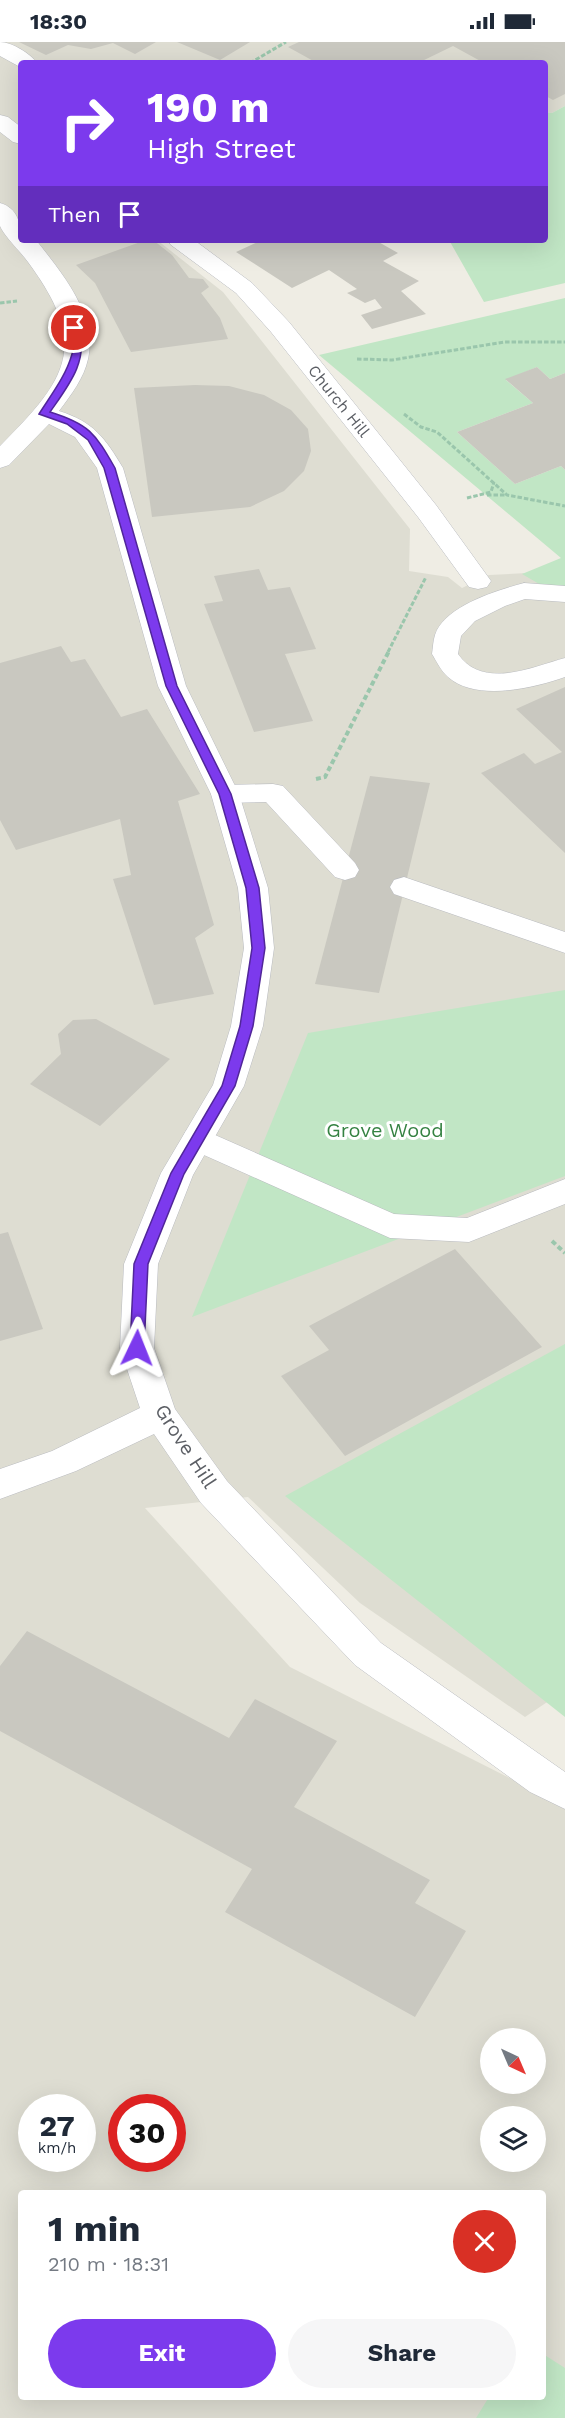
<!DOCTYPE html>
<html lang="en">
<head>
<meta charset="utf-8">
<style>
  :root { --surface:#fff; --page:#f6f6f7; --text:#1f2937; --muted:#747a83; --accent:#7c3aed }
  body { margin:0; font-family:"Work Sans",sans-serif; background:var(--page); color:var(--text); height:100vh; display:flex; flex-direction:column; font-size:22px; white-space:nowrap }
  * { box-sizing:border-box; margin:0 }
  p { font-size:20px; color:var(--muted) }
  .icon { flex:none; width:33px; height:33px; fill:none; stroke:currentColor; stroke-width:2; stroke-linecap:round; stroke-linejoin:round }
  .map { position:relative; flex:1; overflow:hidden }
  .sheet { position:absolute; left:18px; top:2148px; width:528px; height:210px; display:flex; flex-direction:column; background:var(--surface); border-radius:6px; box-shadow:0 6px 24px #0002 }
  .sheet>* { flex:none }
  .banner { position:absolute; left:18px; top:18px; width:530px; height:183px; border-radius:6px; box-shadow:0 6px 24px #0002; background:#7c3aed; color:#fff; overflow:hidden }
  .needle { width:39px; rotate:136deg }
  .fabs { position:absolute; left:480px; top:1986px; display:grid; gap:12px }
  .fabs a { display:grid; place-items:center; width:66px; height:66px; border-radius:50%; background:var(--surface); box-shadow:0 6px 24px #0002; font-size:30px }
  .speed { position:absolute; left:18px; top:2052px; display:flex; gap:12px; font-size:30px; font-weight:700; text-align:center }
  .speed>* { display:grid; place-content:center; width:78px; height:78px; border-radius:50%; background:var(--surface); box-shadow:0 6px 24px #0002; line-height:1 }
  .speed small { font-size:15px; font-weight:400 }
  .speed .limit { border:9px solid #d22; background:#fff; color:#111 }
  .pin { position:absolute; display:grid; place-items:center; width:51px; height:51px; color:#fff; margin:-26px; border:3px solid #fff; border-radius:50%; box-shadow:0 2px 6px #0007 }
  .me { position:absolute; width:66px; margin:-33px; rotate:2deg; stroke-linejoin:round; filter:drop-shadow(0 0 4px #0008) }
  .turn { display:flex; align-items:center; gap:21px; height:126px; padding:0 30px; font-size:27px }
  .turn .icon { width:78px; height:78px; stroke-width:2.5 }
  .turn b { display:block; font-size:42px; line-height:51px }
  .then { display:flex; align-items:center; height:57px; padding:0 30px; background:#0003; gap:12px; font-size:22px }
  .round { display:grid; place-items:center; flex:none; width:63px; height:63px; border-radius:32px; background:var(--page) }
  .overview { display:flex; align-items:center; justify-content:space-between; height:102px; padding:0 30px }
  h1 { font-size:36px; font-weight:700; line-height:45px }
  .primary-button { display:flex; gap:12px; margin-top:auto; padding:12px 30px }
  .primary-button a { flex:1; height:69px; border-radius:36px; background:var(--accent); color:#fff; font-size:24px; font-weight:700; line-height:69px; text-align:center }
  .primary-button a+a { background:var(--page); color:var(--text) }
  .status { display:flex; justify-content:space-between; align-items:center; height:42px; padding:0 30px; background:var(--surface); direction:ltr }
  .status svg { height:16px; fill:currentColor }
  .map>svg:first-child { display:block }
</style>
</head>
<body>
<div class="status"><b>18:30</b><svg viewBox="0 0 49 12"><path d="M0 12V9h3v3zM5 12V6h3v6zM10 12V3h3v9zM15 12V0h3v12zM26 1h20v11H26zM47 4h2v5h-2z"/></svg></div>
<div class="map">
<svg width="565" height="2376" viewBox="0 0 565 2376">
  <rect width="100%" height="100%" fill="#efede4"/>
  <!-- education -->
  <path fill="#deddd2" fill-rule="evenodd" d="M0 0H565V64L552 71 545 70 544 21H21V198H157L223 250 410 487 409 529 448 535 462 546 489 533 565 529V1648L525 1675 360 1561 248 1455 145 1466 290 1625 565 1764V2376H0ZM490 1996H536V2042H490ZM32 2066H82V2116H32ZM122 2066H172V2116H122ZM490 2074H536V2120H490ZM21 2151H543V2355H21Z"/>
  <!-- green -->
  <g fill="#c1e6c5">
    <path d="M565 64V241L484 260 449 198H544L545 70 552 71Z"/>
    <path d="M565 256V331L550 337 537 325 506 338 533 361 457 390 515 442 561 424 565 428V557L522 532 561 516 319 313Z"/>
    <path d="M565 948V1134L192 1275 308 991Z"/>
    <path d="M565 1302V1675L285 1454Z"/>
    <path d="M543 2312 565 2326V2376H476L489 2355H543Z"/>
  </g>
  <!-- building -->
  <g fill="#c9c8c0">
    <path d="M19 0H156L135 12 113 1 91 7 68 3 46 13Z"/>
    <path d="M177 0H250L220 18Z"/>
    <path d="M299 0H565V52L553 58 544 53V21H484L453 4 418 21H317L288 5Z"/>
    <path d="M146 198H153L172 213 189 236 203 237 209 245 201 251 220 276 228 297 131 310 95 241 76 223Z"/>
    <path d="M262 198H375L398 211 383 219 419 239 401 249 426 272 372 287 361 273 382 266 375 257 365 261 347 251 357 247 329 228 292 246 236 210Z"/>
    <path d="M537 325 550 337 565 331V428L561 424 515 442 457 390 533 361 505 337Z"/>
    <path d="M195 343 229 344 264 353 291 368 308 387 311 409 304 429 284 449 250 465 152 475 134 346Z"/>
    <path d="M259 527 268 548 290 545 316 607 285 612 313 679 254 690 204 562 223 559 214 534Z"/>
    <path d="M61 604 71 620 85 617 121 675 147 667 200 752 178 759 214 883 195 896 214 952 154 963 113 837 131 833 120 777 16 808 0 778V621Z"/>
    <path d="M565 645V811L481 731 524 711 535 722 562 710 516 667Z"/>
    <path d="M370 734 430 741 379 951 315 942Z"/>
    <path d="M96 977 170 1017 100 1084 30 1042 61 1012 58 992 73 978Z"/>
    <path d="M8 1190 43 1287 0 1299V1192Z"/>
    <path d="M455 1207 542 1305 345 1414 281 1334 329 1308 309 1284Z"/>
    <path d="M27 1589 229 1696 255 1657 337 1699 294 1765 430 1838 415 1861 466 1889 415 1975 225 1870 252 1827 0 1689V1624Z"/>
  </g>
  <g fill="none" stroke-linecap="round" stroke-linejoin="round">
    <defs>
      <g id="lane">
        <path d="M0 0C12 0 31 12 37 21H21L20 25 0 14Z"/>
        <path d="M524 541 565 544V560L525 557 505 564 475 579 461 594 458 612C483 648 532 625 565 616V635C534 646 476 660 448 635 441 629 437 620 432 612 433 606 433 599 435 593 444 564 498 548 524 541Z"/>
        <path d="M273 742 283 744 355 821 359 828 355 835 345 838 335 835 266 760 225 761 215 759 211 752 215 745 225 743Z"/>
        <path d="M404 835 565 890V911L394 852 390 845 394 838Z"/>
        <path d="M197 1085 394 1172 467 1176 565 1137V1162L469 1200 390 1196 186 1105 182 1097 186 1089Z"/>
      </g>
      <g id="street">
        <path d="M0 73 8 75 21 85V102L13 100 0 90Z"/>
        <path d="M0 161C18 166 21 182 21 198H36C61 230 98 273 88 317 84 336 71 353 59 369 94 380 105 396 123 426L186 644 239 752 268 846 274 906 263 984 244 1044 193 1133 158 1222 154 1306 175 1367 227 1439 381 1601 565 1730V1767L530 1750 355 1623 201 1461 154 1392 76 1429 0 1457V1427L52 1409 140 1366 120 1306 124 1222 161 1131 213 1043 231 984 244 906 238 846 211 752 158 644 97 426 75 395 49 382 9 423 0 426V404C68 336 90 304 28 220 21 210 4 194 0 184 0 178 0 167 0 161Z"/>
        <path d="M167 198H194L252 241 289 280 436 463 491 539 487 545 478 547 469 545 418 475 271 290 236 251 171 203Z"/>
      </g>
    </defs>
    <!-- lane casing -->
    <use href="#lane" stroke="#b9bbc0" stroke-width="1"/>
    <!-- street casing -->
    <use href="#street" stroke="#b9bbc0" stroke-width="1"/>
    <!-- path-far1 -->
    <g stroke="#9ac6ac" stroke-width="3" stroke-dasharray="4.5 2" stroke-linecap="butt">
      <path d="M250 21 286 0"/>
      <path d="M0 261 17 259"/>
      <path d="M357 317 392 318 505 300H565"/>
      <path d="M404 372 421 385 437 390 507 453 565 464"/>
      <path d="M487 453H506"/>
      <path d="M467 456 491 450 494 440"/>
      <path d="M388 610 426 535"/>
    </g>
    <!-- path -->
    <g stroke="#9ac6ac" stroke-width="4" stroke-dasharray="5 3" stroke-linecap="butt">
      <path d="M316 737 325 735 389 609"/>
      <path d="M552 1199 565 1211"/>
    </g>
    <!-- lane -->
    <use href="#lane" fill="#fff" fill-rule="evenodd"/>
    <!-- street -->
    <use href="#street" fill="#fff" fill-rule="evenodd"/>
  </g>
  <!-- route -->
  <path fill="#7c3aed" stroke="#51269a" stroke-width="1.5" d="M71 283 79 286C89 319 68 344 50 370 89 382 95 391 115 426L177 644 231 752 259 846 265 906 253 984 235 1044 184 1132 148 1222 144 1306 142 1310H132L130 1306 134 1222 171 1131 222 1044 240 984 252 906 246 846 219 752 166 644 104 426 88 398 67 382 39 372C51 353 66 334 72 312 74 302 69 292 71 283Z"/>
  <g text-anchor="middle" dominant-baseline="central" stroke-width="6" stroke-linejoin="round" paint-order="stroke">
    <!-- far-street labels -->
    <g font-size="16" fill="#5c5f65" stroke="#fff">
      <text transform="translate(339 359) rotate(51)">Church Hill</text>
    </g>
    <!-- park labels -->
    <g font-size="20" fill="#358242" stroke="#fff">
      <text x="385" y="1088">Grove Wood</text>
    </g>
    <!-- street labels -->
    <g font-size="20" fill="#5c5f65" stroke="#fff">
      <text transform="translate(186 1404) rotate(57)">Grove Hill</text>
    </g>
  </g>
</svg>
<div class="fabs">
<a><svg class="needle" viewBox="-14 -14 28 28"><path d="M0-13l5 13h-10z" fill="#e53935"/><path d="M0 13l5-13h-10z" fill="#747a83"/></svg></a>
<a><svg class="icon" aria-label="layers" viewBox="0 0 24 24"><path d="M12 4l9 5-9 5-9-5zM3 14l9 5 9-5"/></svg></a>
</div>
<div class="speed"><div>27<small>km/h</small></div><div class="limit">30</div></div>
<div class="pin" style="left:74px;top:286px;background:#d93025"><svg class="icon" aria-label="arrive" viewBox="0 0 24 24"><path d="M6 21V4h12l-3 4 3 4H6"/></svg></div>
<svg class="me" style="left:137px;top:1306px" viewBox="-20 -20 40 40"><path d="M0-17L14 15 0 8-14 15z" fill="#7c3aed" stroke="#fff" stroke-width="4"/></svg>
<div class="banner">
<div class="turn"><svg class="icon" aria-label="right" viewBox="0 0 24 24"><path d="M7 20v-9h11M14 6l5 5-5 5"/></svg><div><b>190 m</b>High Street</div></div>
<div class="then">Then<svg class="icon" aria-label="arrive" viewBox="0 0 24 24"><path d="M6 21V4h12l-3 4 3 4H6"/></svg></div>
</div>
<section class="sheet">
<div class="overview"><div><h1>1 min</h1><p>210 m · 18:31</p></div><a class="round" style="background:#d93025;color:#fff"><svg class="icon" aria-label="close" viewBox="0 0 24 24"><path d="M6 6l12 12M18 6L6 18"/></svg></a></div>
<div class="primary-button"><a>Exit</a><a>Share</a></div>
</section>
</div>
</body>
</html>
